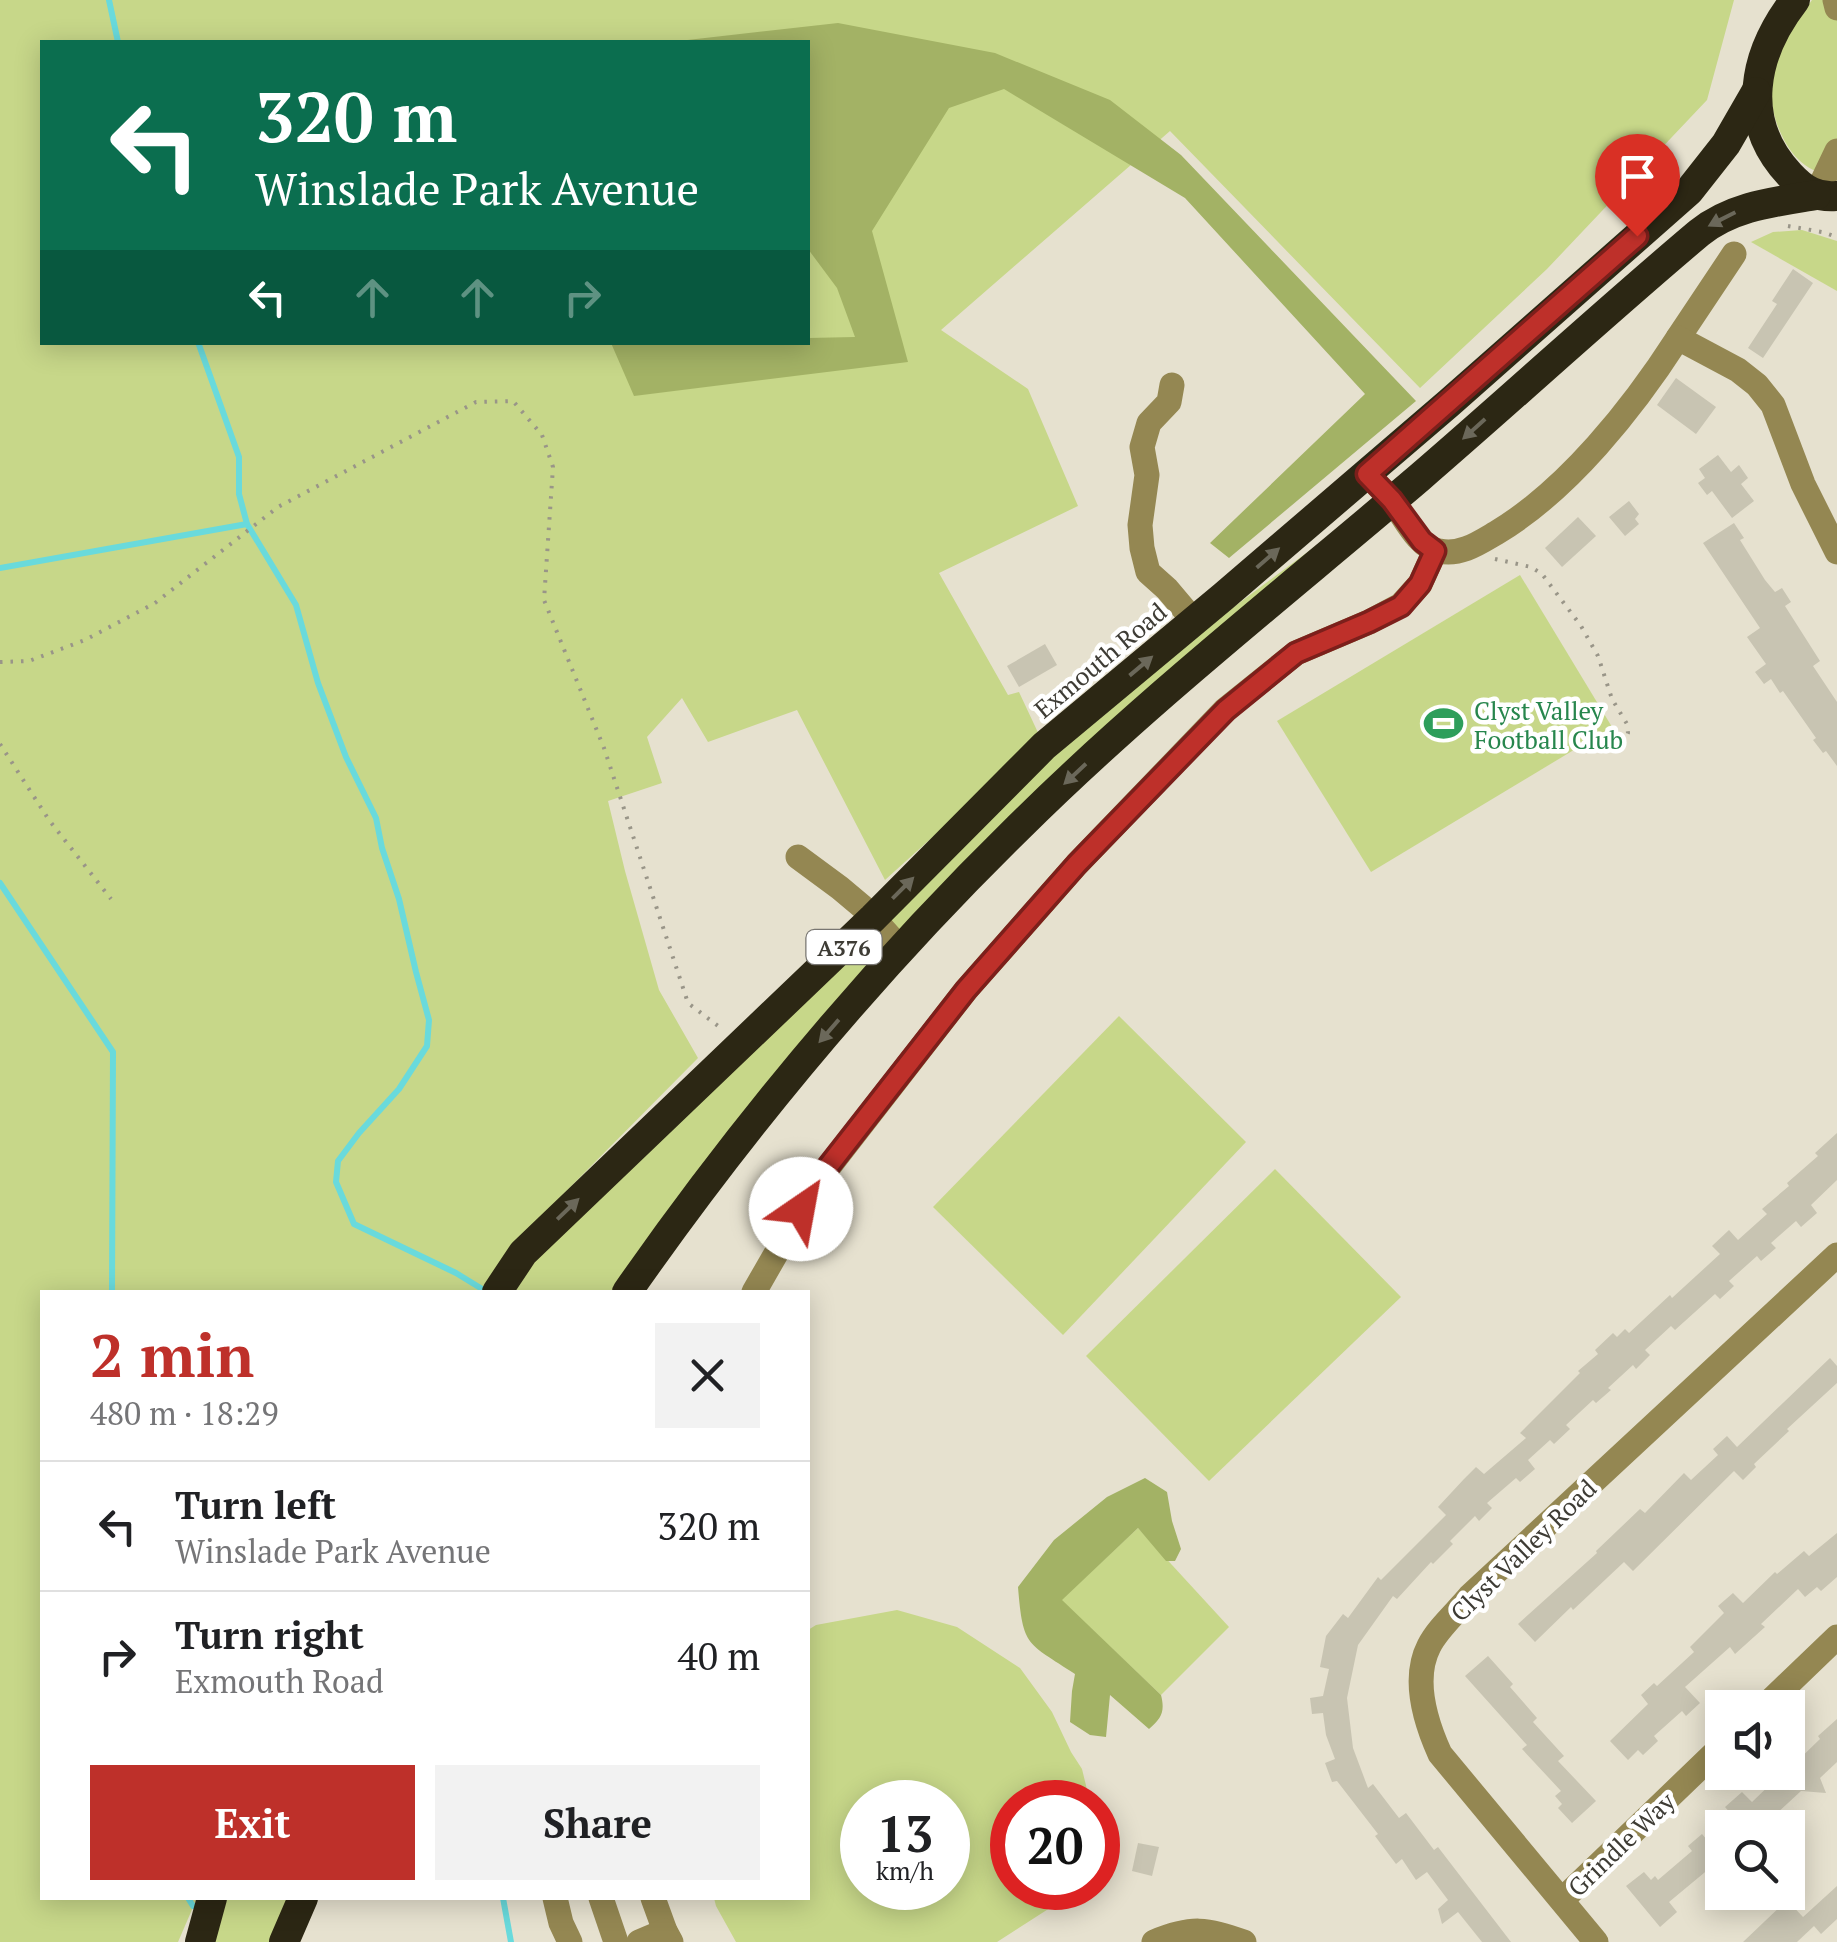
<!DOCTYPE html>
<html lang="en">
<head>
<meta charset="utf-8">
<style>
  :root { --surface:#fff; --page:#f2f2f2; --text:#202124; --muted:#757577; --line:#e0e0e0; --accent:#be302a }
  body { margin:0; font-family:"PT Serif",serif; background:var(--page); color:var(--text); height:100vh; display:flex; flex-direction:column; font-size:38px; white-space:nowrap }
  * { box-sizing:border-box; margin:0 }
  p { font-size:32px; color:var(--muted) }
  .icon { flex:none; width:55px; height:55px; fill:none; stroke:currentColor; stroke-width:2; stroke-linecap:round; stroke-linejoin:round }
  .map { position:relative; flex:1; overflow:hidden }
  .details { position:absolute; left:40px; top:1290px; width:770px; height:610px; display:flex; flex-direction:column; background:var(--surface); border-radius:0px; box-shadow:0 5px 25px #0003 }
  .details>* { flex:none }
  .hud { position:absolute; left:40px; top:40px; width:770px; height:305px; border-radius:0px; box-shadow:0 5px 25px #0003; background:#0b6e4f; color:#fff; overflow:hidden }
  .controls { position:absolute; left:1705px; top:1690px; display:grid; gap:20px }
  .controls a { display:grid; place-items:center; width:100px; height:100px; border-radius:0px; background:var(--surface); box-shadow:0 5px 25px #0003; font-size:50px }
  .speed { position:absolute; left:840px; top:1780px; display:flex; gap:20px; font-size:50px; font-weight:700; text-align:center }
  .speed>* { display:grid; place-content:center; width:130px; height:130px; border-radius:50%; background:var(--surface); box-shadow:0 5px 25px #0003; line-height:1 }
  .speed small { font-size:25px; font-weight:400 }
  .speed .limit { border:15px solid #d22; background:#fff; color:#111 }
  .pin { position:absolute; display:grid; place-items:center; width:85px; height:85px; color:#fff; margin:-102px -42px; border-radius:50% 50% 50% 0; rotate:-45deg; box-shadow:0 0 10px #0007 }
  .pin .icon { rotate:45deg }
  .me { position:absolute; width:110px; margin:-55px; rotate:33deg; stroke-linejoin:round; filter:drop-shadow(0 0 8px #0008) }
  .turn { display:flex; align-items:center; gap:35px; height:210px; padding:0 50px; font-size:45px }
  .turn .icon { width:130px; height:130px; stroke-width:2.5 }
  .turn b { display:block; font-size:70px; line-height:85px }
  .lanes { display:flex; align-items:center; height:95px; padding:0 50px; background:#0003; justify-content:center; gap:50px; direction:ltr }
  .lanes .off { opacity:.35 }
  .round { display:grid; place-items:center; flex:none; width:105px; height:105px; border-radius:0px; background:var(--page) }
  .head { display:flex; align-items:center; justify-content:space-between; height:170px; padding:0 50px }
  h1 { font-size:60px; font-weight:800; line-height:75px; color:var(--accent) }
  .primary-button { display:flex; gap:20px; margin-top:auto; padding:20px 50px }
  .primary-button a { flex:1; height:115px; border-radius:0px; background:var(--accent); color:#fff; font-size:40px; font-weight:800; line-height:115px; text-align:center }
  .primary-button a+a { background:var(--page); color:var(--text) }
  ul { padding:0; list-style:none }
  li { display:flex; align-items:center; gap:30px; height:130px; padding:0 50px; border-top:2px solid var(--line) }
  li div { flex:1 }
  li b { display:block; font-size:38px }
  li em { font-style:normal }
  .map>svg:first-child { display:block }
</style>
</head>
<body>
<div class="map">
<svg width="1837" height="1942" viewBox="0 0 1837 1942">
  <rect width="100%" height="100%" fill="#e6e1cf"/>
  <!-- green -->
  <g fill="#c7d789" fill-rule="evenodd">
    <path d="M0 0H1734L1707 100 1547 269 1420 388 1170 131 941 330 1028 389 1078 506 939 573 1008 695 1019 692 1041 739 885 880 797 710 708 742 682 698 647 737 662 783 608 801 625 871 659 990 698 1058 511 1247 485 1292H42V1898H197L178 1942H0ZM42 42H808V342H42Z"/>
    <path d="M1812 0H1837V173C1789 181 1762 106 1773 68 1780 43 1797 21 1812 0Z"/>
    <path d="M1802 230 1837 241V291L1751 242 1773 232Z"/>
    <path d="M1325 539 1054 778 617 1292H510L529 1259 1109 700Z"/>
    <path d="M1520 575 1612 727 1371 872 1277 721Z"/>
    <path d="M1119 1016 1246 1142 1063 1335 933 1207Z"/>
    <path d="M1275 1169 1401 1297 1209 1481 1086 1356Z"/>
    <path d="M1138 1528 1229 1627 1161 1695 1061 1600Z"/>
    <path d="M897 1610 957 1627 1020 1668 1052 1712 1071 1752 1082 1769 1090 1802H1012V1888H1081L997 1942H736L716 1906 714 1898H808V1630L816 1625ZM948 1802V1888H862V1802Z"/>
    <path d="M224 1898H292L273 1942H209Z"/>
  </g>
  <!-- forest -->
  <g fill="#a3b265">
    <path d="M838 23 995 53 1110 100 1181 155 1416 401 1229 558 1210 543 1365 394 1185 198 1004 89 949 108 872 231 908 362 634 396 611 343 808 342V338L855 337 837 288 808 249V42H670Z"/>
    <path d="M1145 1478 1167 1492 1172 1521 1181 1549 1175 1561H1166L1138 1528 1062 1600 1161 1695C1165 1711 1162 1718 1149 1729L1110 1695 1106 1737 1090 1735 1070 1722 1072 1691 1075 1674C1027 1642 1023 1648 1018 1587L1054 1540 1107 1497Z"/>
  </g>
  <g fill="none" stroke-linecap="round" stroke-linejoin="round">
    <!-- stream -->
    <g stroke="#69dadc" stroke-width="6">
      <path d="M109 0 118 42"/>
      <path d="M198 342 239 457V494L247 524 296 605 318 683 346 757 376 818 382 848 399 899 416 972 429 1020 427 1046 399 1089 359 1133 338 1161 336 1182 354 1224 456 1273 487 1292"/>
      <path d="M0 568 247 524"/>
      <path d="M0 883 113 1052 112 1292"/>
      <path d="M188 1898 193 1906"/>
      <path d="M503 1898 511 1942"/>
    </g>
  </g>
  <!-- building -->
  <g fill="#c8c4b2">
    <path d="M1793 269 1813 283 1763 358 1748 348 1777 304 1772 301Z"/>
    <path d="M1676 378 1716 407 1696 434 1657 405Z"/>
    <path d="M1718 455 1731 472 1739 465 1748 478 1741 484 1754 501 1732 518 1712 491 1707 495 1698 483 1705 478 1699 469Z"/>
    <path d="M1629 501 1639 514 1635 519 1639 524 1625 536 1609 517Z"/>
    <path d="M1578 517 1596 536 1562 567 1545 548Z"/>
    <path d="M1734 523 1744 538 1740 540 1765 580 1775 592 1782 588 1791 602 1785 606 1820 661 1813 666 1837 702V766L1826 751 1823 753 1813 740 1816 738 1783 691 1780 693 1771 679 1764 684 1755 672 1766 664 1747 637 1760 628 1703 543Z"/>
    <path d="M1045 644 1057 665 1019 687 1007 666Z"/>
    <path d="M1837 1133V1180L1811 1205 1817 1213 1801 1227 1796 1221 1771 1243 1776 1248 1761 1261 1757 1256 1729 1281 1734 1286 1720 1299 1715 1294 1675 1330 1671 1326 1645 1350 1650 1355 1636 1369 1633 1365 1608 1388 1611 1390 1596 1403 1593 1400 1566 1425 1570 1429 1554 1444 1550 1440 1528 1460 1535 1469 1520 1482 1516 1478 1487 1503 1492 1508 1479 1521 1475 1516 1450 1541 1453 1544 1433 1564 1431 1562 1397 1599 1393 1596 1358 1645 1347 1698 1353 1748 1368 1788 1373 1784 1399 1818 1406 1813 1434 1850 1438 1847 1511 1942H1482L1458 1912 1442 1924 1438 1909 1448 1900 1427 1872 1416 1880 1402 1859 1396 1864 1375 1836 1378 1834 1337 1781 1332 1782 1325 1763 1335 1759 1326 1735 1323 1713 1312 1714 1310 1698 1323 1696 1329 1669 1320 1667 1326 1636 1343 1614 1348 1618 1378 1577 1381 1580 1446 1515 1438 1507 1464 1479 1476 1467 1484 1474 1526 1438 1520 1433 1580 1373 1578 1371 1598 1354 1595 1350 1613 1333 1617 1337 1625 1329 1629 1333 1670 1295 1672 1298 1720 1254 1712 1246 1729 1230 1738 1240 1767 1214 1762 1209 1789 1186 1787 1183 1818 1156 1815 1153Z"/>
    <path d="M1830 1358 1837 1366V1383L1787 1429 1789 1431 1754 1464 1756 1467 1743 1480 1734 1471 1633 1571 1624 1562 1573 1610 1571 1607 1535 1642 1518 1624 1597 1553 1596 1551 1640 1509 1645 1513 1684 1473 1691 1480 1718 1455 1713 1449 1727 1436 1737 1447Z"/>
    <path d="M1837 1533V1577L1821 1591 1817 1587 1805 1597 1798 1589 1761 1624 1765 1627 1735 1654 1730 1647 1685 1687 1700 1703 1686 1716 1682 1711 1654 1736 1658 1741 1643 1755 1638 1750 1628 1760 1610 1741 1648 1704 1641 1695 1654 1683 1657 1686 1694 1652 1690 1647 1724 1613 1718 1606 1733 1593 1743 1603 1775 1572 1777 1574 1804 1551 1809 1556Z"/>
    <path d="M1488 1656 1513 1684 1510 1687 1537 1718 1533 1722 1564 1756 1558 1761 1596 1801 1572 1823 1558 1808 1562 1804 1555 1796 1561 1791 1522 1749 1527 1745 1465 1676Z"/>
    <path d="M1837 1719V1762L1820 1778 1826 1793 1801 1791 1773 1817 1769 1813 1753 1828H1716L1731 1814 1725 1807 1742 1792 1752 1802 1779 1776 1788 1772V1770L1820 1739 1818 1736Z"/>
    <path d="M1702 1834 1722 1858 1669 1902 1677 1912 1660 1927 1626 1886 1644 1872 1651 1880 1655 1876 1658 1880 1692 1851 1688 1846Z"/>
    <path d="M1138 1843 1159 1847 1152 1876 1132 1871Z"/>
    <path d="M1837 1886V1919L1821 1934 1814 1926 1797 1942H1743L1787 1900 1803 1917Z"/>
  </g>
  <g fill="none" stroke-linecap="round" stroke-linejoin="round">
    <!-- path -->
    <g stroke="#999588" stroke-width="4" stroke-dasharray="2.5 8" stroke-linecap="butt">
      <path d="M1788 226 1822 232 1837 237"/>
      <path d="M1495 559 1531 567 1542 574 1581 626 1598 656 1612 699 1627 724 1628 733 1623 744"/>
      <path d="M0 662 29 661 85 640 155 603 278 507 476 402 513 401 542 435 553 467 544 600 604 748 688 1003 722 1029"/>
      <path d="M0 744 49 820 111 899"/>
    </g>
    <!-- minor -->
    <g stroke="#948752" stroke-width="25">
      <path d="M1835 0 1837 8"/>
      <path d="M1816 195 1837 151"/>
      <path d="M1678 338 1734 254"/>
      <path d="M1172 385 1169 402 1149 423 1142 447 1147 475 1140 525 1142 548 1148 572 1167 589 1194 621"/>
      <path d="M1367 474C1375 483 1385 492 1393 502 1405 518 1418 547 1439 551 1460 556 1479 543 1496 533 1568 490 1633 408 1678 338L1738 370 1757 385 1773 405 1803 484 1837 552"/>
      <path d="M798 857 840 888 865 909 900 948"/>
      <path d="M754 1292 817 1182 966 990 1077 864 1225 710 1296 653 1369 622 1401 605 1420 584 1435 551"/>
      <path d="M1763 1708 1837 1637"/>
      <path d="M555 1898 561 1923 570 1942"/>
      <path d="M601 1898 616 1942"/>
      <path d="M653 1898 665 1931 671 1942"/>
      <path d="M1562 1900 1722 1746"/>
      <path d="M639 1942 665 1931"/>
      <path d="M1154 1942C1193 1926 1205 1929 1244 1942"/>
      <path d="M1596 1942 1440 1754C1426 1723 1412 1679 1429 1646 1438 1628 1457 1612 1470 1596L1837 1255"/>
    </g>
    <!-- highway -->
    <g stroke="#2c2714" stroke-width="30">
      <path d="M1795 0C1753 54 1739 121 1790 175 1804 190 1817 198 1837 196"/>
      <path d="M497 1292 523 1253 873 918 1044 746 1224 596 1449 403 1689 191 1726 144 1756 92"/>
      <path d="M627 1292C743 1126 873 970 1018 828 1144 703 1284 593 1419 478 1513 397 1604 313 1699 233 1733 206 1774 202 1816 195"/>
      <path d="M200 1942 212 1898"/>
      <path d="M284 1942 303 1898"/>
    </g>
  </g>
  <!-- one-way arrows -->
  <defs><path id="oneway-solid" d="M-6-.8H1V-3.2L6.5 0L1 3.2V.8H-6Z" transform="scale(2.5)"/></defs>
  <g fill="#6b685a">
    <use href="#oneway-solid" transform="translate(1722 219) rotate(153)"/>
    <use href="#oneway-solid" transform="translate(1474 429) rotate(138)"/>
    <use href="#oneway-solid" transform="translate(1268 558) rotate(-41)"/>
    <use href="#oneway-solid" transform="translate(1141 666) rotate(-40)"/>
    <use href="#oneway-solid" transform="translate(1075 774) rotate(137)"/>
    <use href="#oneway-solid" transform="translate(903 888) rotate(-45)"/>
    <use href="#oneway-solid" transform="translate(829 1031) rotate(131)"/>
    <use href="#oneway-solid" transform="translate(568 1209) rotate(-44)"/>
  </g>
  <g fill="none" stroke-linecap="round" stroke-linejoin="round">
    <defs>
      <path id="route" d="M801 1209 816 1182 966 990 1077 864 1226 710 1296 653 1369 622 1401 606 1420 584 1435 551 1422 541 1392 500 1367 474 1637 236"/>
    </defs>
    <!-- route casing -->
    <use href="#route" stroke="#7c1f1b" stroke-width="25"/>
    <!-- route -->
    <use href="#route" stroke="#be302a" stroke-width="18"/>
  </g>
  <!-- icons -->
  <defs>
    <symbol id="stadium-bare" viewBox="-9 -9 18 18"><path d="M0-5a6.5 5 0 1 0 0 10a6.5 5 0 1 0 0-10ZM-3.5-1.8h7v3.6h-7Z" fill="#2e9e5b" stroke="#fff" stroke-width="2.5" paint-order="stroke"/></symbol>
  </defs>
  <g fill-rule="evenodd">
    <use href="#stadium-bare" x="1416" y="696" width="55" height="55"/>
  </g>
  <g text-anchor="middle" dominant-baseline="central" stroke-width="9" stroke-linejoin="round" paint-order="stroke">
    <!-- shield labels -->
    <rect fill="#fff" stroke="#787672" stroke-width="2.5" x="806.5" y="930" width="75" height="34" rx="8"/>
    <g font-size="22" font-weight="bold" fill="#3e3c35">
      <text x="844" y="947">A376</text>
    </g>
    <!-- street labels -->
    <g font-size="25" fill="#3e3c35" stroke="#fff">
      <text transform="translate(1100 660) rotate(-40)">Exmouth Road</text>
      <text transform="translate(1523 1550) rotate(-44)">Clyst Valley Road</text>
      <text transform="translate(1621 1844) rotate(-44)">Grindle Way</text>
    </g>
    <!-- leisure labels -->
    <g font-size="25" fill="#27864d" stroke="#fff" text-anchor="start">
      <text x="1474" y="710">Clyst Valley<tspan x="1474" dy="29">Football Club</tspan></text>
    </g>
  </g>
</svg>
<div class="controls">
<a><svg class="icon" aria-label="sound" viewBox="0 0 24 24"><path d="M4 9h4l5-4v14l-5-4H4zM17 9q2 3 0 6"/></svg></a>
<a><svg class="icon" aria-label="search" viewBox="0 0 24 24"><circle cx="10" cy="10" r="6"/><path d="M15 15l6 6"/></svg></a>
</div>
<div class="speed"><div>13<small>km/h</small></div><div class="limit">20</div></div>
<div class="pin" style="left:1637px;top:236px;background:#d93025"><svg class="icon" aria-label="arrive" viewBox="0 0 24 24"><path d="M6 21V4h12l-3 4 3 4H6"/></svg></div>
<svg class="me" style="left:801px;top:1209px" viewBox="-20 -20 40 40"><circle r="19" fill="#fff"/><path d="M0-13L10 11 0 6-10 11z" fill="#be302a"/></svg>
<div class="hud">
<div class="turn"><svg class="icon" aria-label="left" viewBox="0 0 24 24"><path d="M17 20v-9H6M10 6l-5 5 5 5"/></svg><div><b>320 m</b>Winslade Park Avenue</div></div>
<div class="lanes"><svg class="icon" aria-label="left" viewBox="0 0 24 24"><path d="M17 20v-9H6M10 6l-5 5 5 5"/></svg><svg class="icon off" aria-label="ahead" viewBox="0 0 24 24"><path d="M12 20V5M6 11l6-6 6 6"/></svg><svg class="icon off" aria-label="ahead" viewBox="0 0 24 24"><path d="M12 20V5M6 11l6-6 6 6"/></svg><svg class="icon off" aria-label="right" viewBox="0 0 24 24"><path d="M7 20v-9h11M14 6l5 5-5 5"/></svg></div>
</div>
<section class="details">
<div class="head"><div><h1>2 min</h1><p>480 m · 18:29</p></div><a class="round"><svg class="icon" aria-label="close" viewBox="0 0 24 24"><path d="M6 6l12 12M18 6L6 18"/></svg></a></div>
<ul>
<li><svg class="icon" aria-label="left" viewBox="0 0 24 24"><path d="M17 20v-9H6M10 6l-5 5 5 5"/></svg><div><b>Turn left</b><p>Winslade Park Avenue</p></div><em>320 m</em></li>
<li><svg class="icon" aria-label="right" viewBox="0 0 24 24"><path d="M7 20v-9h11M14 6l5 5-5 5"/></svg><div><b>Turn right</b><p>Exmouth Road</p></div><em>40 m</em></li>
</ul>
<div class="primary-button"><a>Exit</a><a>Share</a></div>
</section>
</div>
</body>
</html>
